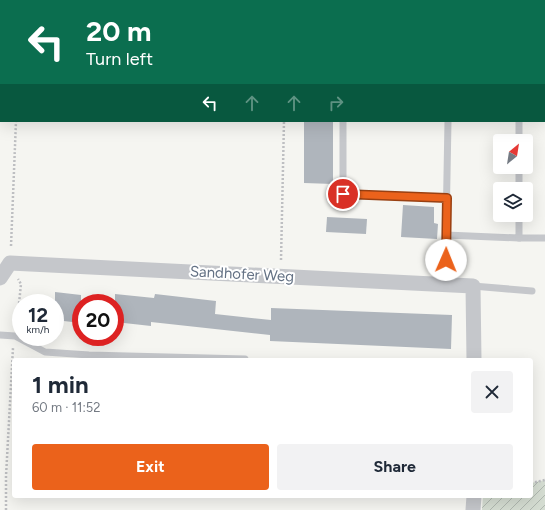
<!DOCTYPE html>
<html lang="en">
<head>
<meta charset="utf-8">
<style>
  :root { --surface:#fff; --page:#f2f2f3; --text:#1f2937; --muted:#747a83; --accent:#eb621b }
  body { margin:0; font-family:Figtree,sans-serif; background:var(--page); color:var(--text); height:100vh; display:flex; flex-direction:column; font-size:15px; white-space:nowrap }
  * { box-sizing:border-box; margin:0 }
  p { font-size:13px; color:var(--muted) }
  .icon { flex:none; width:22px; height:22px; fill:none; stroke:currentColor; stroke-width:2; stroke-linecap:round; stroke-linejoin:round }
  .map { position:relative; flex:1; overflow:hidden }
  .details { position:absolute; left:12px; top:358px; width:521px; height:140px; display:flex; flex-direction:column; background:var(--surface); border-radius:4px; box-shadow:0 4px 16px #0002 }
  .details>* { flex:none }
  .top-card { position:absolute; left:0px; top:0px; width:545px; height:122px; box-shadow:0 4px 16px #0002; background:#0b6e4f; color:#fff; overflow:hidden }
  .needle { width:26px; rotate:30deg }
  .controls { position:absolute; left:493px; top:134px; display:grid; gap:8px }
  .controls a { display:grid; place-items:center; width:40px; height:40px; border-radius:4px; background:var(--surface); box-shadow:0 4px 16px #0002; font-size:20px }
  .speed { position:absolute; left:12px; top:294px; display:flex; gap:8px; font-size:20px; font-weight:700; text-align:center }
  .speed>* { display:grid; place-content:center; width:52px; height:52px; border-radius:50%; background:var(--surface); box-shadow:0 4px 16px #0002; line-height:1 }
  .speed small { font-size:10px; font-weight:400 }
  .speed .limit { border:6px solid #d22; background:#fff; color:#111 }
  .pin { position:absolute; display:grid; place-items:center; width:34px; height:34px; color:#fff; margin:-17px; border:2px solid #fff; border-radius:50%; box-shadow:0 1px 4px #0007 }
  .me { position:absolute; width:44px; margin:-22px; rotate:1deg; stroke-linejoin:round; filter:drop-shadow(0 0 3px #0008) }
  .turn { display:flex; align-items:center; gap:14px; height:84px; padding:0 20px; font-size:18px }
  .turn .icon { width:52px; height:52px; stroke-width:2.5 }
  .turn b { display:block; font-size:28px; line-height:34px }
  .lanes { display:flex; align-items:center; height:38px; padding:0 20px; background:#0003; justify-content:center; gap:20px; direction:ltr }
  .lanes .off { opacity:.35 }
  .round { display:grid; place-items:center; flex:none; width:42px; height:42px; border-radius:4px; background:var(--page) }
  .summary { display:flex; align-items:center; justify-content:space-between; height:68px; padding:0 20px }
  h1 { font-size:24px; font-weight:700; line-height:30px }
  .primary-button { display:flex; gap:8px; margin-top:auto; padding:8px 20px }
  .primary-button a { flex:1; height:46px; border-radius:4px; background:var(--accent); color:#fff; font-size:16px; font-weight:700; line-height:46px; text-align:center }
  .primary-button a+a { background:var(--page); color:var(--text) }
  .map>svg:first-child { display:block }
</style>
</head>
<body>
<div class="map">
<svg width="545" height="510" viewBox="0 0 545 510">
  <defs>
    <pattern id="garden-furrows" width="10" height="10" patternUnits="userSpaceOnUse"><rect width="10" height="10" fill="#d5ddd2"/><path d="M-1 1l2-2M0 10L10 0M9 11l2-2" fill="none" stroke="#b0b8b0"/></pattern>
  </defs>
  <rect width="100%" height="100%" fill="#f5f5f1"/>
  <!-- garden -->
  <path fill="url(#garden-furrows)" d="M545 480V510H482L483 496H531V483Z"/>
  <!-- building -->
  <g fill="#afb5bc">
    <path d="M304 121H333V184L304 183Z"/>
    <path d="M403 205 434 207V223L438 224 437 239 401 237Z"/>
    <path d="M327 217 367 219 366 234 326 232Z"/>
    <path d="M55 292 81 295V323L55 320Z"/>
    <path d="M115 294 154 298 155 294 216 301 215 314 271 320V308L452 315 451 349 270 341V335L151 322V326L115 322Z"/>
  </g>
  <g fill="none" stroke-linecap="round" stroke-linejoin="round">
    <!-- path -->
    <g stroke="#bebfc2" stroke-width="2.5" stroke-dasharray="2 2" stroke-linecap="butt">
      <path d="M14 0V1"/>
      <path d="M0 15H1"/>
      <path d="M0 117H1"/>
      <path d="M11 246 16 121"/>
      <path d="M281 260 284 121"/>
      <path d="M17 323 21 284 18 279"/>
      <path d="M531 483 545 480"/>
      <path d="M6 510V476L13 348"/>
    </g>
    <!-- service -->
    <g stroke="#c5c7cb" stroke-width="7">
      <path d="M518 0V1"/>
      <path d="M343 121V194L447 198"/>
      <path d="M519 121V141"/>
      <path d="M519 167V189"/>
      <path d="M446 235 519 238V215"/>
      <path d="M519 238H545"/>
      <path d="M445 284 448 121"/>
      <path d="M473 286 532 291"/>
      <path d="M0 335 15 336 45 352 89 355 245 359"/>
    </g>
    <!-- minor -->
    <g stroke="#c5c7cb" stroke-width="15">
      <path d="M0 278 10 263 473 286 474 360"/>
      <path d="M473 510 474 496"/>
    </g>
  </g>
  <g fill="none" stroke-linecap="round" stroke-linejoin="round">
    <defs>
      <path id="route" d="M343 194 447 198 446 260"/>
    </defs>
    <!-- route casing -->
    <use href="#route" stroke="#994012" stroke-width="10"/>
    <!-- route -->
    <use href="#route" stroke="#eb621b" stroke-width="7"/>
  </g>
  <g text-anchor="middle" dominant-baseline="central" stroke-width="4" stroke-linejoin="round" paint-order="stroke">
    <!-- street labels -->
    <g font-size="15" fill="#637184" stroke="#fff">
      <text transform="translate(242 274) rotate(3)">Sandhofer Weg</text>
    </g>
  </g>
</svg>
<div class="controls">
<a><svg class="needle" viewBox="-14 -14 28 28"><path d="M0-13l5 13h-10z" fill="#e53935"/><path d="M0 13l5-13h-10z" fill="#747a83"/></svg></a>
<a><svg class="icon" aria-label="layers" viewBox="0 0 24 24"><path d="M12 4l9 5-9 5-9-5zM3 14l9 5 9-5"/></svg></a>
</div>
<div class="speed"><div>12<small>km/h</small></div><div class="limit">20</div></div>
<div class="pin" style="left:343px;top:194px;background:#d93025"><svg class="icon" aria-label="arrive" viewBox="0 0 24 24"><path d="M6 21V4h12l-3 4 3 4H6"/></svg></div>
<svg class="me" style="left:446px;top:260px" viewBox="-20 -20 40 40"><circle r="19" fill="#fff"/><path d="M0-13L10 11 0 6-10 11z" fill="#eb621b"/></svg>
<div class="top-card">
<div class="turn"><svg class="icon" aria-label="left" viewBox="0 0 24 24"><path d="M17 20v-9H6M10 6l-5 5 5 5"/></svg><div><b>20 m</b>Turn left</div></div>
<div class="lanes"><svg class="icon" aria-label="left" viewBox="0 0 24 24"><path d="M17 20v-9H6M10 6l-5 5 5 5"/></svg><svg class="icon off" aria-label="ahead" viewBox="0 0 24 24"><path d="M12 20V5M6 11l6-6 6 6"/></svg><svg class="icon off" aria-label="ahead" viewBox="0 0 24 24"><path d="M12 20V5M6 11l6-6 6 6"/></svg><svg class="icon off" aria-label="right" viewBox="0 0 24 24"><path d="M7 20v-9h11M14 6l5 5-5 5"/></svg></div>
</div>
<section class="details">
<div class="summary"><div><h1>1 min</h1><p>60 m · 11:52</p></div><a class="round"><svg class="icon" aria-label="close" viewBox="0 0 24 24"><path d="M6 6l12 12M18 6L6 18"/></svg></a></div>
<div class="primary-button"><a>Exit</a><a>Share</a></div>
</section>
</div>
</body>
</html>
